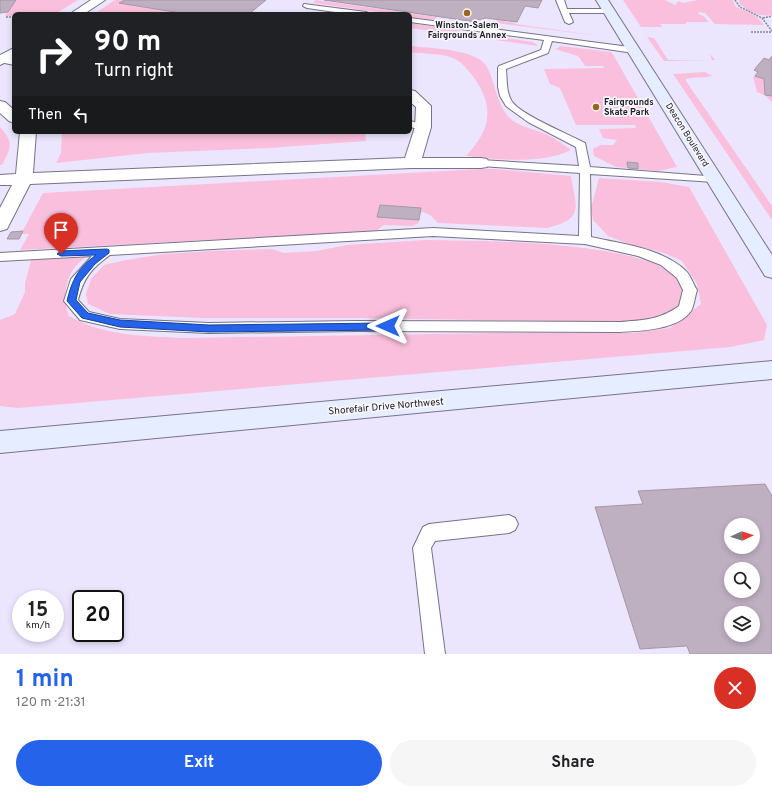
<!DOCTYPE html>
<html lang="en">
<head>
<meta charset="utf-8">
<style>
  :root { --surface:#fff; --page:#f6f6f6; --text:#202124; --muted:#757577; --accent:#2563eb }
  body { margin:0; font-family:Overpass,sans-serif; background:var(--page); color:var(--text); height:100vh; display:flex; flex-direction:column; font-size:15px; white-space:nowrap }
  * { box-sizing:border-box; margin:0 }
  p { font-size:13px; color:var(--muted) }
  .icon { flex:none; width:22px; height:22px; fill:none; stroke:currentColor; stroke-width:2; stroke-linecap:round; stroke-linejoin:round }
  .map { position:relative; height:654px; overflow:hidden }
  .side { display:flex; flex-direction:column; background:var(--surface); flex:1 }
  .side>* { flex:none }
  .guide { position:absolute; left:12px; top:12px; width:400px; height:122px; border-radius:6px; box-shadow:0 2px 6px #0003; background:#202124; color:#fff; overflow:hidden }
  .needle { width:26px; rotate:86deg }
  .tools { position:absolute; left:724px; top:518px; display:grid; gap:8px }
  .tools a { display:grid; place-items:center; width:36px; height:36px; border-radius:50%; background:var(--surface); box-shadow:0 2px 6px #0003; font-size:20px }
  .speed { position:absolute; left:12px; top:590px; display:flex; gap:8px; font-size:20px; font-weight:700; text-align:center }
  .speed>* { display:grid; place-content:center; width:52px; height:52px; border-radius:50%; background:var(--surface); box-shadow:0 2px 6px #0003; line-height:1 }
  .speed small { font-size:10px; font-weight:400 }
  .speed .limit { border:2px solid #111; border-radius:6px; background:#fff; color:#111 }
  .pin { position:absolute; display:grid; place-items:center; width:34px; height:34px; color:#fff; margin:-41px -17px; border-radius:50% 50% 50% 0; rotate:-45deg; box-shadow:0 0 4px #0007 }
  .pin .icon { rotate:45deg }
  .me { position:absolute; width:44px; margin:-22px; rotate:270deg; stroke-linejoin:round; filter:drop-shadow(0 0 3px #0008) }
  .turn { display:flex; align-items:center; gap:14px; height:84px; padding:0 16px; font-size:18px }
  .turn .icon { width:52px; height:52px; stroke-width:2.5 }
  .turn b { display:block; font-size:28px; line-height:34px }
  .then { display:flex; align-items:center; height:38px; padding:0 16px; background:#0003; gap:8px; font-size:15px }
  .round { display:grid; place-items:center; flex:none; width:42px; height:42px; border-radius:21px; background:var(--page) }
  .overview { display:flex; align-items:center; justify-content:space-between; height:68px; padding:0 16px }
  h1 { font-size:24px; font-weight:700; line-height:30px; color:var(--accent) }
  .cta { display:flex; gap:8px; margin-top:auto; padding:8px 16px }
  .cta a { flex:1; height:46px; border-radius:24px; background:var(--accent); color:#fff; font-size:16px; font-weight:700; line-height:46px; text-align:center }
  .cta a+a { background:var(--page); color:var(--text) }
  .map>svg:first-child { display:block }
</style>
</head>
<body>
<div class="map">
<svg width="772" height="654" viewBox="0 0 772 654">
  <rect width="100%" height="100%" fill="#ebe6fe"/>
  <!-- green -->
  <g fill="#fabfdc">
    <path d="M16 0H78L55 14H14V16H5Z"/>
    <path d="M115 0H125L120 3 185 14H94Z"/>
    <path d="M316 0 437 17 434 20 410 17V14H392L313 3Z"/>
    <path d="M623 0H665L675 5 678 1 683 3 698 0H733L735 6 757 17 764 25 715 24 705 13 699 12 698 14 703 16 709 22H686V24H660L662 27H641Z"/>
    <path d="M739 0H772V15C760 17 748 12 740 4Z"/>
    <path d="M497 20 515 23V24L600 36 495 23Z"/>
    <path d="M410 23 533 42 538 46 410 28Z"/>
    <path d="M647 37 654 38 668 60H712L710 54 715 60 664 61Z"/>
    <path d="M410 46C429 48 478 49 487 67 495 82 496 101 507 115 516 127 536 129 548 135 556 139 564 145 571 150 543 164 498 160 466 156 490 130 495 109 475 79 469 71 462 62 453 58 442 53 422 54 410 52Z"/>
    <path d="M561 46 611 52 614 56 677 167 658 171 638 169 637 163 627 162 628 168 616 167 594 156 593 149 601 145H613L617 140 603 138 599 129 636 128 635 125H576L560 88 550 84 544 69 604 68 603 66H585L578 56 555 49Z"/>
    <path d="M772 56V102L766 96 757 92 753 77 758 72 754 70 764 58 769 60Z"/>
    <path d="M705 72 712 76C704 79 695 76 686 79V81L772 206V220L673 74Z"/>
    <path d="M0 127C14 142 11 148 2 165H0Z"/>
    <path d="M62 132H365L366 141 269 148 148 153 56 163 61 153Z"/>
    <path d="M481 169H495L571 176C576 208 585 219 547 228L438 223 430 215 420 211V208L380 205 377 216 419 220V223L413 226 384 225 375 232 351 234 303 235 20 250 29 234H21L43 193Z"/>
    <path d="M599 178 661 182 689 187 767 325 764 340 731 347 18 408 0 406V320L15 314 25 292V283L32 257 89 255C85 258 79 262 75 267 64 281 63 300 69 316 103 336 145 336 184 338L496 333H633L670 328 701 304 697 284 682 261 664 253 629 244 608 236 593 220 591 208Z"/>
    <path d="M425 240C474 241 653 240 679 281 685 289 681 298 679 307 658 320 642 321 618 322L352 318H203L110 314 88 304 86 294 91 279 104 265 126 260 164 254 212 251 272 249 284 253 316 251 347 245Z"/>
  </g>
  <!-- building -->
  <g fill="#beafc1" stroke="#a596a8" fill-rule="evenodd">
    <path d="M0 0H16L8 12 0 13Z"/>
    <path d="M125 0H266L249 14H187L119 3Z"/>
    <path d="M324 0H542L538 8 525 6 517 22 486 18 477 20 476 22Z"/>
    <path d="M772 56V96L765 95 764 79 755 76 758 72 754 70 764 58 769 60Z"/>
    <path d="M627 162 638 163V169L628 168Z"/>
    <path d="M380 205 421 208 419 220 377 217Z"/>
    <path d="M23 231 19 239H7L11 232Z"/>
    <path d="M765 484 772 496V654H690L687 646 640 649 595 507 643 504 638 491ZM731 525H753V547H731ZM731 569H753V591H731ZM731 613H753V635H731Z"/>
  </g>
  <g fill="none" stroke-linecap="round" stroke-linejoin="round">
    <defs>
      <g id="lane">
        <path d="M556 0H564L567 9H610L614 11 610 13H569L573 22 569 24 565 22Z"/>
        <path d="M304 4 366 12 370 14H349L307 8 303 6Z"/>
        <path d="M410 18 637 48 638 50 637 52 634 53 552 41 548 53 506 69C507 80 506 94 513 103 524 116 568 134 585 143L590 167 719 177 720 179 719 181 715 182 590 174 591 237C622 244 662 248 686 271 691 276 693 284 697 290 695 296 694 306 691 311 678 330 640 331 620 332L357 331 209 333 120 329 80 320 64 301 71 279 92 256 0 261V253L433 228 579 236 580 173 481 166 476 163 481 160 579 166 576 147 528 122 506 106 500 96 498 87V68L499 66 541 50 544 40 410 22ZM433 236 585 244 638 256 661 265 677 278 683 290 679 306C659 320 644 320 620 322L357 321 209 323 120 319 89 312 78 300C84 277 91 269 110 255Z"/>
        <path d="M1 57 14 59V65L0 62Z"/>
        <path d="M410 121 427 125 428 127 423 130 410 127Z"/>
        <path d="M509 515 515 518 518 524 515 530 509 533 435 541 431 548 445 654H425L413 548 423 527 429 524Z"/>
      </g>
      <g id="street">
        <path d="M91 0H105L84 14H70Z"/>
        <path d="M14 48V58L0 65V55Z"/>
        <path d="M410 90 415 91 431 106V127L422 158H481L487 159 489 163 487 167 481 168H412L30 184 9 225 7 229 0 231V208L12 185H0V175L16 174 20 132H36L33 173 405 158 415 127 416 107 410 102Z"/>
        <path d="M0 101 5 102 14 110V123L9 121 0 113Z"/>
      </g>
      <g id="secondary">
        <path d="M596 0H608L772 255V278L765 276Z"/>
        <path d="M772 361V379L0 453V431Z"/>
      </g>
    </defs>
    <!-- lane casing -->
    <use href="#lane" stroke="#777388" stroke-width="2"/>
    <!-- street casing -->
    <use href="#street" stroke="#777388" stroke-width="2"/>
    <!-- secondary casing -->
    <use href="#secondary" stroke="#777388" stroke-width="2"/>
    <!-- path -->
    <g stroke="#8b8798" stroke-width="1.5" stroke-dasharray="2 1" stroke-linecap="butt">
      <path d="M735 0 740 7 762 18 772 31"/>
      <path d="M6 17H14"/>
      <path d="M763 18 772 16"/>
      <path d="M751 32H772"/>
    </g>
    <!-- lane -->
    <use href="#lane" fill="#fff" fill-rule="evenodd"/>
    <!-- street -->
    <use href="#street" fill="#fff" fill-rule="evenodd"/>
    <!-- secondary -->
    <use href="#secondary" fill="#e6edff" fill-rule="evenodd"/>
  </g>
  <!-- route -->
  <path fill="#2563eb" stroke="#184099" d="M107 249 109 250V253L95 264 80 282 76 300 88 313 120 320 209 325 388 323 393 326 388 330 209 332 120 327 82 318 67 301C72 280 78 268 96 255L61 256 57 254 61 251Z"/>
  <!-- markers -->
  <g fill="#9a651d" stroke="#f7f6fb" stroke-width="1.5">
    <circle cx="467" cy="13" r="4"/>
    <circle cx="596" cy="107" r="4"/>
  </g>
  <g text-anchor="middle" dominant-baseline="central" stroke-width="3.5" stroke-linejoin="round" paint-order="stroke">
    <!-- far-poi labels -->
    <g font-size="9" font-weight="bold" fill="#1d1b23" stroke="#f7f6fb">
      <text x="467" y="25">Winston-Salem<tspan x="467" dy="10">Fairgrounds Annex</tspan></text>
      <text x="604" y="102" text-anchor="start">Fairgrounds<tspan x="604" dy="10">Skate Park</tspan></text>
    </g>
    <!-- far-street labels -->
    <g font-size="9" fill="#1d1b23" stroke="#f7f6fb">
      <text transform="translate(687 135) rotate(58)">Deacon Boulevard</text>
    </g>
    <!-- street labels -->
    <g font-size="10" fill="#1d1b23" stroke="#f7f6fb">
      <text transform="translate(386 407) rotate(-5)">Shorefair Drive Northwest</text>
    </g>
  </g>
</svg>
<div class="tools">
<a><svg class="needle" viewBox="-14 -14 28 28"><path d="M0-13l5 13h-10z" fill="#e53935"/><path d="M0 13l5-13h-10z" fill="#757577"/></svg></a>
<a><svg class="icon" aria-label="search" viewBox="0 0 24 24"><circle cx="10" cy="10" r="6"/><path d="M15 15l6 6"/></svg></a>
<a><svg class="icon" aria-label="layers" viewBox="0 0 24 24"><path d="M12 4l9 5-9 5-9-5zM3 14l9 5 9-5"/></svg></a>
</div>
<div class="speed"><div>15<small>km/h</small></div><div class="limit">20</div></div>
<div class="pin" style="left:61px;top:254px;background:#d93025"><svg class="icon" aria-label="arrive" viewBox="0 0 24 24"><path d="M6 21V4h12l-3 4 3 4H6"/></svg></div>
<svg class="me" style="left:388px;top:326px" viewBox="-20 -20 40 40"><path d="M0-17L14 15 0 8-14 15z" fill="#2563eb" stroke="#fff" stroke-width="4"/></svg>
<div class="guide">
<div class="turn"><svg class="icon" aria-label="right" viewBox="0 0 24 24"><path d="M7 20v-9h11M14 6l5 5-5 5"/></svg><div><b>90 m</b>Turn right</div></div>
<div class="then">Then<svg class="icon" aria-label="left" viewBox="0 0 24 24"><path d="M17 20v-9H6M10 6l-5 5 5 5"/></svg></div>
</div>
</div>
<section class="side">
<div class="overview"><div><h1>1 min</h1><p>120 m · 21:31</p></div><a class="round" style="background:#d93025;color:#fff"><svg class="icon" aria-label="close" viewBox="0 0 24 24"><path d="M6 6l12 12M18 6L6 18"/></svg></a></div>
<div class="cta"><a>Exit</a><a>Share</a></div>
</section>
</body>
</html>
